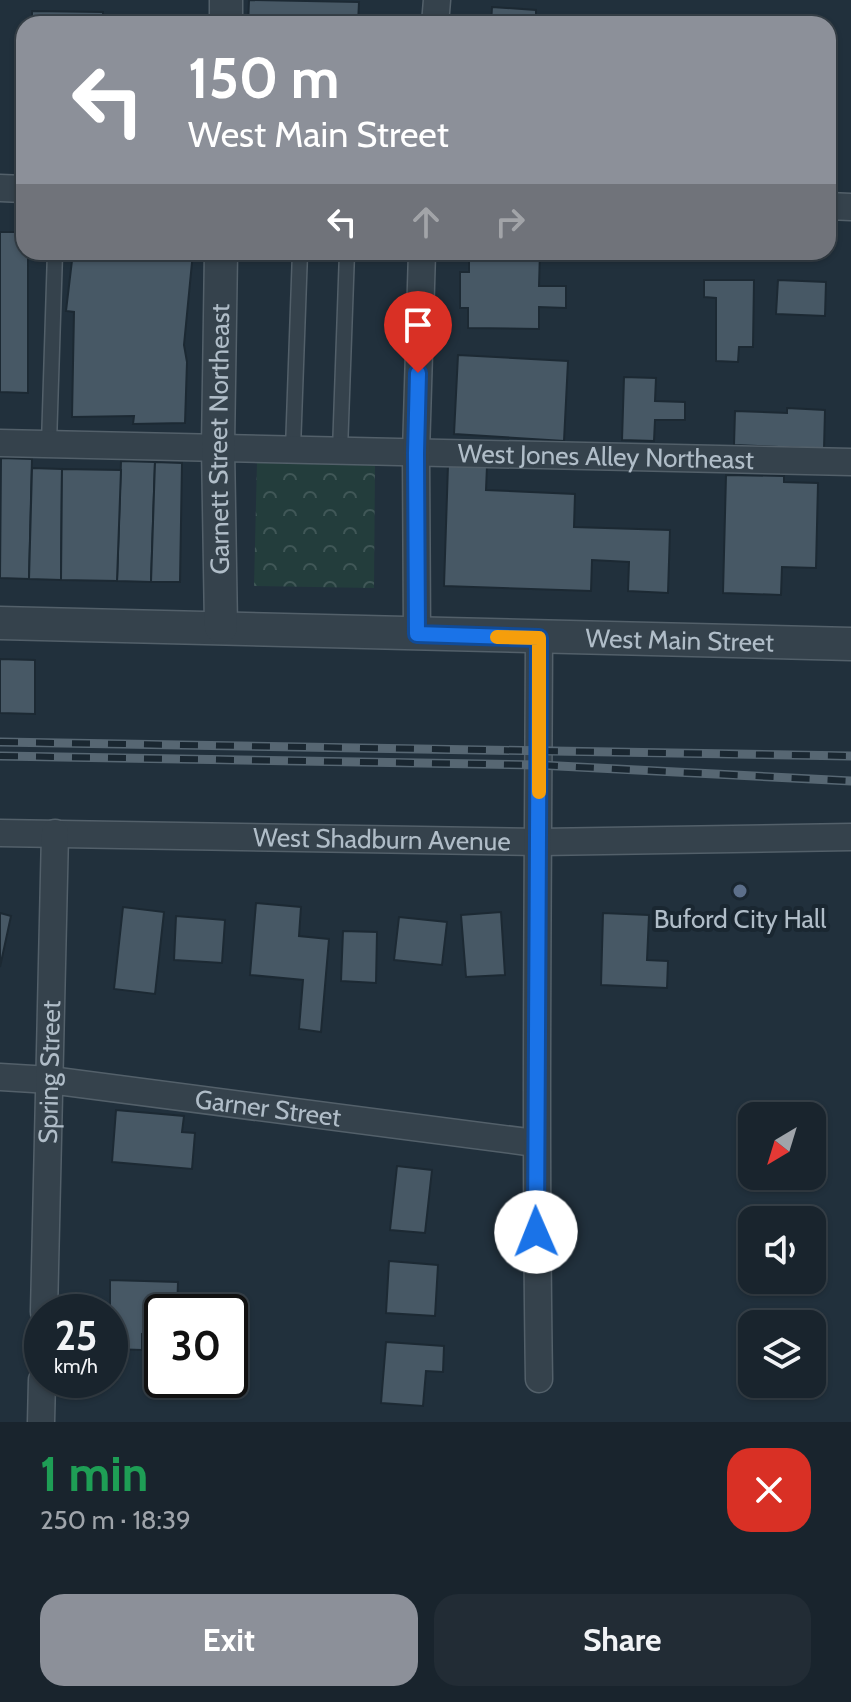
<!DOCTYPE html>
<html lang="en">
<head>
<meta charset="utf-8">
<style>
  :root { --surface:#19242d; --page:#222c35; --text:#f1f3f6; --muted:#9fa4aa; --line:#374149; --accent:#8c9099 }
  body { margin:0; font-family:Cabin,sans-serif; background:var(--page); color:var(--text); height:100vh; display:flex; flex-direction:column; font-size:30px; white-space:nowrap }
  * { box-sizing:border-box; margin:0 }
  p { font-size:26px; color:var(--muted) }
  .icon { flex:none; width:44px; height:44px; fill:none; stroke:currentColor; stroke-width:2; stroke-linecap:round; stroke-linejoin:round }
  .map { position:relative; height:1422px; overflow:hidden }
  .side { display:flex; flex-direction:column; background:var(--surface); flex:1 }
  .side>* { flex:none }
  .guide { position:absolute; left:16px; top:16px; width:820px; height:244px; border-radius:24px; box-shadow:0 2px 6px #0004,0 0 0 2px var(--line); background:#8c9099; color:#fff; overflow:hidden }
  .needle { width:52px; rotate:218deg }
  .controls { position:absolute; left:738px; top:1102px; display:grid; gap:16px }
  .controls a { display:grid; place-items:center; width:88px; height:88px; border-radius:16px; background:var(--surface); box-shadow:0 2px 6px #0004,0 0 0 2px var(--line); font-size:40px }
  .speed { position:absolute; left:24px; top:1294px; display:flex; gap:16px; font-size:40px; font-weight:700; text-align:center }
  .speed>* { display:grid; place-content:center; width:104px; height:104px; border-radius:50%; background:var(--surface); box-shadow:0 2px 6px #0004,0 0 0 2px var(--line); line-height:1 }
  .speed small { font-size:20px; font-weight:400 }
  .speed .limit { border:4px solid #111; border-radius:12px; background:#fff; color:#111 }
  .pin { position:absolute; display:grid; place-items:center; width:68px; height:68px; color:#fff; margin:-82px -34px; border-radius:50% 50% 50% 0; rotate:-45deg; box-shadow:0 0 8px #0007 }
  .pin .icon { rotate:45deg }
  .me { position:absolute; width:88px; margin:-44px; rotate:359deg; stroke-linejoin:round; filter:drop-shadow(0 0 6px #0008) }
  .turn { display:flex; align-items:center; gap:28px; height:168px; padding:0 40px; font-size:36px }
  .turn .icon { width:104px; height:104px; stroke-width:2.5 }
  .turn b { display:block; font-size:56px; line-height:68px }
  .lanes { display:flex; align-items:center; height:76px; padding:0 40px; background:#0003; justify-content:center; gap:40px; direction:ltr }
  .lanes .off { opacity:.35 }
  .round { display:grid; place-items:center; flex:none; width:84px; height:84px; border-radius:24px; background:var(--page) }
  .headline { display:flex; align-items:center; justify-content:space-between; height:136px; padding:0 40px }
  h1 { font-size:48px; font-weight:700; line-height:60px; color:#1e9e55 }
  .primary-button { display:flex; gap:16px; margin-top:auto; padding:16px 40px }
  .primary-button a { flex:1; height:92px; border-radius:24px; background:var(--accent); color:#fff; font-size:32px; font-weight:700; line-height:92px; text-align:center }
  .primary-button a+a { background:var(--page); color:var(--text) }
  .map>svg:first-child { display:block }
</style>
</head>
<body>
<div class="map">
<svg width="851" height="1422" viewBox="0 0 851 1422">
  <defs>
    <pattern id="park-crowns" width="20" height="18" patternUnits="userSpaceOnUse" patternTransform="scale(2)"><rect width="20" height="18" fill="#233d3c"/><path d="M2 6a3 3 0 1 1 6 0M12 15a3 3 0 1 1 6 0" fill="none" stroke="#405757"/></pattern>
  </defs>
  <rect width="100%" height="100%" fill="#21303c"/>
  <!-- park -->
  <path fill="url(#park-crowns)" d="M257 462 375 465 374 588 254 586Z"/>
  <!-- building -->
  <g fill="#475865" stroke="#1c2933" stroke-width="2">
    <path d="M249 0 359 2 358 24H248Z"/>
    <path d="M492 7 536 10V24H491Z"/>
    <path d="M32 11 103 12V24H32Z"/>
    <path d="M0 232H24V252H28V393L0 392Z"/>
    <path d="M73 252H193L184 345 187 362 185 423 133 424 134 416 72 417 74 312 66 311Z"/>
    <path d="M469 252H540L539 286H566V308L539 307V329L468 328V308H460V272H469Z"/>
    <path d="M704 280H754L753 347H739L738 362 716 361V298L704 297Z"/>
    <path d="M778 280 826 282 825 316 776 314Z"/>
    <path d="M458 355 568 361 564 441 454 434Z"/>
    <path d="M624 377 656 378 655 401 685 402V420H655L654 441 622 440Z"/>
    <path d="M787 408 825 410 824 449 734 445 735 411 787 413Z"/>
    <path d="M1 458 32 459 29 579 0 578Z"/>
    <path d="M121 461 155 462 151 582 117 581Z"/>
    <path d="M155 462 182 463 180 582H151Z"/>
    <path d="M448 465 487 466 486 490 575 494 574 527 670 530 668 593 628 591 629 562 592 560 591 591 444 586Z"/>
    <path d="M32 468 62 469 61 580 29 579Z"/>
    <path d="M62 469 121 470 117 581 61 580Z"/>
    <path d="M726 475 784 476V482L818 483 816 568 782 567 781 595 723 593Z"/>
    <path d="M0 659 35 660V714L0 713Z"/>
    <path d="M256 903 301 907 299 936 329 939 321 1032 299 1029 303 980 250 975Z"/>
    <path d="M123 907 164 912 155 994 114 989Z"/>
    <path d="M501 912 505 975 466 977 461 915Z"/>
    <path d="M0 913 11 916 0 967Z"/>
    <path d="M603 913 649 915 647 960 668 961 667 988 601 985Z"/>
    <path d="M176 916 225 920 222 963 174 960Z"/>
    <path d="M399 917 447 922 442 965 394 960Z"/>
    <path d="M343 931 377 932 376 983 341 981Z"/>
    <path d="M116 1110 184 1116 182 1132 195 1133 192 1169 112 1162Z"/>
    <path d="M397 1166 432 1170 425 1233 390 1230Z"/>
    <path d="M389 1261 438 1265 435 1316 386 1313Z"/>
    <path d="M110 1280 178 1282 177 1312H162V1334H142V1350L110 1349Z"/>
    <path d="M386 1342 444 1346 443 1372 426 1371 423 1406 381 1403Z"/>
  </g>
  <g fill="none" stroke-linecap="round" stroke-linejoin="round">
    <defs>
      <g id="service">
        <path d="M49 444 55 252"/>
        <path d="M293 449 300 252"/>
        <path d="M340 451 347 252"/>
      </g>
      <g id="minor">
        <path d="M435 24 437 0"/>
        <path d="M0 188 24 189"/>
        <path d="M828 206 851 207"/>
        <path id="s1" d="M0 443 851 462"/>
        <path d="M417 634 416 453 422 252"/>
        <path id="s2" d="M0 833 540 842 851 837"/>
        <path id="s3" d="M0 1077 50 1080 535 1143"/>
        <path id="s4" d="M44 1312 55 833"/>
        <path d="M539 1379C535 1132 538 885 539 638"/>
        <path d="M41 1422 42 1380"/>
      </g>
      <g id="tertiary">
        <path d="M226 24V0"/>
        <path id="s5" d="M0 623C284 628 567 639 851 644"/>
        <path id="s6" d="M221 627 218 447 221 252"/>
      </g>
    </defs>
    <!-- service casing -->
    <use href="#service" stroke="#53606a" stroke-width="17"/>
    <!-- minor casing -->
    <use href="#minor" stroke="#53606a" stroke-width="29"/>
    <!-- tertiary casing -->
    <use href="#tertiary" stroke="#53606a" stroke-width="35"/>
    <!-- service -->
    <use href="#service" stroke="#35424c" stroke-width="14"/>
    <!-- minor -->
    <use href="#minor" stroke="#35424c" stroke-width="26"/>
    <!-- tertiary -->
    <use href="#tertiary" stroke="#35424c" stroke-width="32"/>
    <defs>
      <g id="rail">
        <path d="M0 742 851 756"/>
        <path d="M0 756 539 765 851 781"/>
      </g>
    </defs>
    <!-- rail casing -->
    <use href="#rail" stroke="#576773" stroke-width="9"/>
    <!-- rail -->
    <use href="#rail" stroke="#1a2731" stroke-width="6" stroke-dasharray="18" stroke-linecap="butt"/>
  </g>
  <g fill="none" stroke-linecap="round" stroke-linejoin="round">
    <defs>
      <path id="route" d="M418 373 416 453 417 634 539 638 536 1232"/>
    </defs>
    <!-- route casing -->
    <use href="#route" stroke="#114b97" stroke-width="20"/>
    <!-- route -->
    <use href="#route" stroke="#1a73e8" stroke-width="14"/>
    <!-- slow -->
    <path stroke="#f59e0b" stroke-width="14" d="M497 637 539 638V792"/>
  </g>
  <!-- markers -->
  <circle fill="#5c6f8a" stroke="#1a2731" stroke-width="3" cx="740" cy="891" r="8"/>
  <g text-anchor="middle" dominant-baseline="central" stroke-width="8" stroke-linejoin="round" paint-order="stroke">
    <!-- street labels -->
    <g font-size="26" fill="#b0bdc8" stroke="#1a2731">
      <text stroke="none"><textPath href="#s6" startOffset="188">Garnett Street Northeast</textPath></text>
      <text stroke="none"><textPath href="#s1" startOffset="606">West Jones Alley Northeast</textPath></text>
      <text stroke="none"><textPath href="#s5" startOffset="680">West Main Street</textPath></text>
      <text stroke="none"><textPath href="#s2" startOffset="382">West Shadburn Avenue</textPath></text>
      <text stroke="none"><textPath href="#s4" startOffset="240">Spring Street</textPath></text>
      <text stroke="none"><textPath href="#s3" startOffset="270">Garner Street</textPath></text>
    </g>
    <!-- poi labels -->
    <g font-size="26" fill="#b0bdc8" stroke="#1a2731">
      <text x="740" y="919">Buford City Hall</text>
    </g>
  </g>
</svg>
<div class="controls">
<a><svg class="needle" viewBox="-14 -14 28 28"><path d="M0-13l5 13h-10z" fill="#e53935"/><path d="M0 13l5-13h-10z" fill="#9fa4aa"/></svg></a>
<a><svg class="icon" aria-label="sound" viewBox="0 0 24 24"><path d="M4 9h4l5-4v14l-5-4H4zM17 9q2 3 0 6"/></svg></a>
<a><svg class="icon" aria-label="layers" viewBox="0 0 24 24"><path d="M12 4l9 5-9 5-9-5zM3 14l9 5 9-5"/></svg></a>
</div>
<div class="speed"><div>25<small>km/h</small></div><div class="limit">30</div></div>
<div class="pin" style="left:418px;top:373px;background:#d93025"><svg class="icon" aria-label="arrive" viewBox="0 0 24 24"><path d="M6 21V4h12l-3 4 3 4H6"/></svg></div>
<svg class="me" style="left:536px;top:1232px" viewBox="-20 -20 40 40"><circle r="19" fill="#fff"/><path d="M0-13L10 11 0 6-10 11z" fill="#1a73e8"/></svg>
<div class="guide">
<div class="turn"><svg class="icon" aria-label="left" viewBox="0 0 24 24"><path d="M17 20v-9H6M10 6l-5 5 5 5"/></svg><div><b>150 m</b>West Main Street</div></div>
<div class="lanes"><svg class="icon" aria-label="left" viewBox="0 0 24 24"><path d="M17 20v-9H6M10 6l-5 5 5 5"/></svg><svg class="icon off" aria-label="ahead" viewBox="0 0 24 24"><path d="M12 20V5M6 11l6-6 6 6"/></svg><svg class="icon off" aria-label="right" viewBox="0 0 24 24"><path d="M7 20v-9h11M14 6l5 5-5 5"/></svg></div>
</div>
</div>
<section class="side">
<div class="headline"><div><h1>1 min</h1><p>250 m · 18:39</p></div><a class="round" style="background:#d93025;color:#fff"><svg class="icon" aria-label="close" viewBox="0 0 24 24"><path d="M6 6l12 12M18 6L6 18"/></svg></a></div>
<div class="primary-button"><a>Exit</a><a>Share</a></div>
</section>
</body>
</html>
